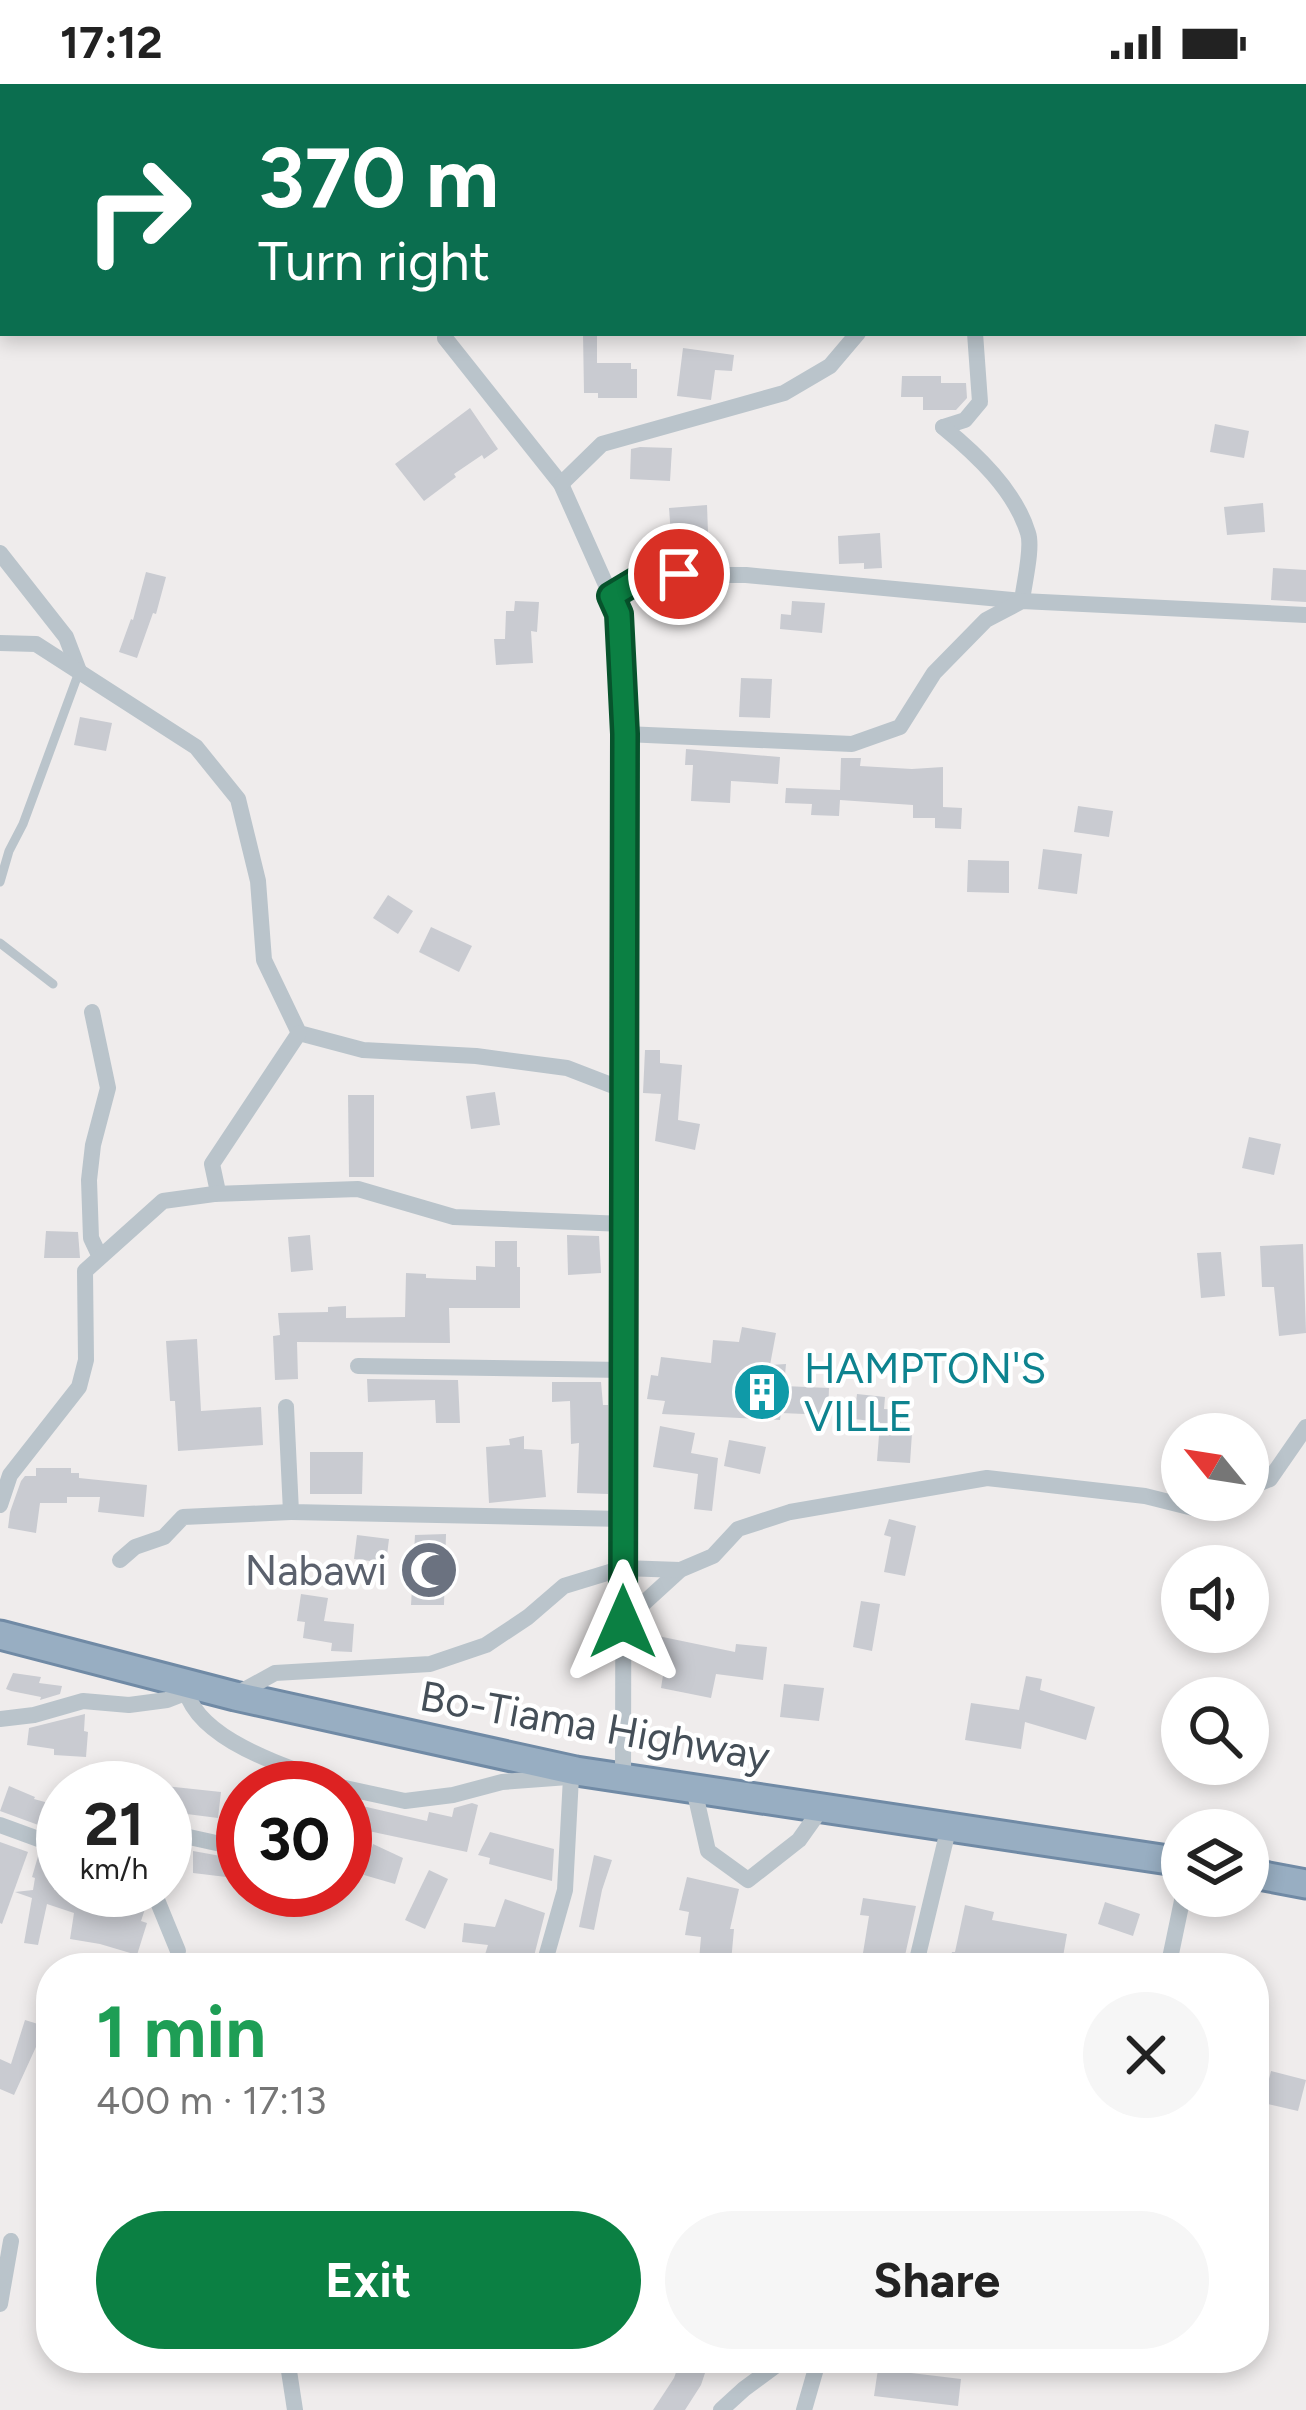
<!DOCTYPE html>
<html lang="en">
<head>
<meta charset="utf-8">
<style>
  :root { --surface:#fff; --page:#f6f6f6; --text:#222; --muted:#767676; --accent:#0b8043 }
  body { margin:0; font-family:Figtree,sans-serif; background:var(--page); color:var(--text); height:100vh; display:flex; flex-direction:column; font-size:45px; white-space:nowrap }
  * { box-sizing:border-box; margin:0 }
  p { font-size:39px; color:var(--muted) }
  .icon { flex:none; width:66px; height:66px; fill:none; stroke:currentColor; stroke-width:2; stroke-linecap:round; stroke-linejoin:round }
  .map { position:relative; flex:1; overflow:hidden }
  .side { position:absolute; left:36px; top:1869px; width:1233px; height:420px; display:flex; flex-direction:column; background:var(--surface); border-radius:48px; box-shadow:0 6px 18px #0003 }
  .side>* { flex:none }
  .guide { position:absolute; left:0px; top:0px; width:1308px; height:252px; box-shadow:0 6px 18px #0003; background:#0b6e4f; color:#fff; overflow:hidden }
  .needle { width:78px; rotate:300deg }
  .buttons { position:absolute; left:1161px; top:1329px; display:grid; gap:24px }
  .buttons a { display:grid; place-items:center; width:108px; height:108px; border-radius:50%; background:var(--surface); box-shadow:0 6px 18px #0003; font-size:60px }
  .speed { position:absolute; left:36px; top:1677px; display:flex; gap:24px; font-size:60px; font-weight:700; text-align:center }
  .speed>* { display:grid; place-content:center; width:156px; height:156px; border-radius:50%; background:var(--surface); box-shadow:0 6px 18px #0003; line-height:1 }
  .speed small { font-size:30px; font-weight:400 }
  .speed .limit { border:18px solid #d22; background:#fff; color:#111 }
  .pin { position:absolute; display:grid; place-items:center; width:102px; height:102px; color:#fff; margin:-51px; border:6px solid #fff; border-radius:50%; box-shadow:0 3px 12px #0007 }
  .me { position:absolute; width:132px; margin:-66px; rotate:0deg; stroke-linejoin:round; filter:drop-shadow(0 0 9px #0008) }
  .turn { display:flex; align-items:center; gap:42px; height:252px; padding:0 60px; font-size:54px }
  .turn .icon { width:156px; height:156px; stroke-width:2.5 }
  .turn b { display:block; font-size:84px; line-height:102px }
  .round { display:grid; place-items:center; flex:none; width:126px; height:126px; border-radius:63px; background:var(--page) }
  .headline { display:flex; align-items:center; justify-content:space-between; height:204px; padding:0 60px }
  h1 { font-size:72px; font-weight:700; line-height:90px; color:#1e9e55 }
  .button { display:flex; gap:24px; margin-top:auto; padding:24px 60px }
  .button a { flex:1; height:138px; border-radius:72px; background:var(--accent); color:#fff; font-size:48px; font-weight:700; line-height:138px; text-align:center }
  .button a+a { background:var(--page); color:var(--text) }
  .status { display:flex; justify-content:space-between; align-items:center; height:84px; padding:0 60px; background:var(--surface); direction:ltr }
  .status svg { height:33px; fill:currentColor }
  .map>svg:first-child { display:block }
</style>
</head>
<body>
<div class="status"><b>17:12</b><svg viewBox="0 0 49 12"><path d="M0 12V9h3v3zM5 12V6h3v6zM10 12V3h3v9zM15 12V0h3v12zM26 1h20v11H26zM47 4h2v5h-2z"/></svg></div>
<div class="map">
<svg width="1306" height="2326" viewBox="0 0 1306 2326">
  <rect width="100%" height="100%" fill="#efecec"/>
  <!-- building -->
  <g fill="#c9cbd1">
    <path d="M583 249H597V279H631V285H637V314H598V309H584Z"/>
    <path d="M683 264 734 271 732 287 715 286 711 316 677 312Z"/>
    <path d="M902 292H941V299H966L967 314 956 326H923V313H901Z"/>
    <path d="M470 324 498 365 484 375 482 371 454 390 456 393 424 417 395 380Z"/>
    <path d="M1215 340 1249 347 1244 374 1210 368Z"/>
    <path d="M640 363 672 364 670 397 630 395 631 365Z"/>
    <path d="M1263 419 1265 448 1227 451 1224 423Z"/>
    <path d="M707 421 708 449 671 451 669 424Z"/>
    <path d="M880 449 882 484 864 485V479L839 480 838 452Z"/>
    <path d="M1273 484 1306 486V518L1271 516Z"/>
    <path d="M146 488 166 493 156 530 153 529 137 574 119 568 131 535 133 536Z"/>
    <path d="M515 517 539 518 537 548 531 547 533 579 496 581 494 555H505L506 527H514Z"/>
    <path d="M792 517 825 519 822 549 780 545 781 530 791 531Z"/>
    <path d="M741 594 772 595 770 634 739 633Z"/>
    <path d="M80 633 112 639 106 667 74 661Z"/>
    <path d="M686 665 780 673 778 700 731 697 730 719 691 717 693 681H685Z"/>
    <path d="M841 674H861L860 682 912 685 943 683V723L962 724 961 745 935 744V734H913V721L840 716 839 732 811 731 812 720 785 719 786 704 840 706Z"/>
    <path d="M1078 722 1113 727 1109 753 1074 748Z"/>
    <path d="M1043 765 1082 770 1077 810 1038 805Z"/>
    <path d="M968 776 1009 777V809L967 808Z"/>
    <path d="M388 811 413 827 398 850 373 834Z"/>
    <path d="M431 843 472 862 459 888 419 868Z"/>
    <path d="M645 966H660V979L682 981 678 1036 700 1040 695 1066 655 1057 661 1010 643 1009Z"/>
    <path d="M495 1008 500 1041 471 1045 466 1012Z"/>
    <path d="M348 1011H374V1093H349Z"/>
    <path d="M1249 1053 1281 1060 1274 1091 1242 1084Z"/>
    <path d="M46 1147 78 1148 80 1174H44Z"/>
    <path d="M310 1151 313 1186 291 1188 288 1153Z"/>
    <path d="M567 1151 599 1152 601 1189 568 1191Z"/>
    <path d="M495 1157H517V1183H520V1224H449L450 1259 297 1258 298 1295 275 1296 273 1252 280 1251 278 1229 328 1228V1223L346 1222V1234L405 1233 406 1189 426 1190V1194L476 1196V1182L495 1183Z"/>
    <path d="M1303 1160 1306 1249 1279 1252 1274 1203H1262L1260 1162Z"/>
    <path d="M1221 1168 1225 1212 1201 1214 1197 1169Z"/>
    <path d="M742 1243 776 1249 770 1281 786 1280 784 1302 829 1304 828 1331 781 1329 780 1336 662 1330 665 1317 647 1315 651 1291 658 1292 661 1273 711 1279 713 1256 739 1258Z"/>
    <path d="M197 1255 201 1327 261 1323 263 1361 178 1367 175 1317H170L166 1257Z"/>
    <path d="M367 1295 458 1296 460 1339H436L435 1316 368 1318Z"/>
    <path d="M552 1298H601L603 1321H608V1410L577 1409 579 1359 571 1360 570 1317 552 1318Z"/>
    <path d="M857 1310 885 1313 884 1325 902 1326 900 1348 912 1349 910 1379 877 1377 880 1338 854 1335Z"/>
    <path d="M660 1342 695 1349 691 1369 718 1374 712 1427 694 1425 698 1390 653 1383Z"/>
    <path d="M524 1352V1365L542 1366 546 1413 489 1419 486 1363 510 1361 509 1355Z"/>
    <path d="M729 1356 766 1363 760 1390 724 1382Z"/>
    <path d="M310 1368H363L362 1410H310Z"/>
    <path d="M36 1384H71V1389H79V1394L147 1401 144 1433 98 1428 100 1413H67V1419H40L36 1449 8 1444 10 1428 21 1397 25 1392H36Z"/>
    <path d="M889 1435 916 1442 905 1492 884 1488 891 1453 884 1451Z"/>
    <path d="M446 1450 444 1521H411L415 1451Z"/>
    <path d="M357 1451 389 1455 386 1479 354 1475Z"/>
    <path d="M301 1510 328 1514 324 1537 354 1540 352 1568 331 1567 332 1559 303 1554 305 1538 297 1537Z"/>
    <path d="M861 1517 880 1520 872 1567 853 1563Z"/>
    <path d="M658 1552 735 1568 736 1560 767 1563 763 1596 716 1590 711 1614 661 1604 664 1585 652 1582Z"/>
    <path d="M13 1589 41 1593 39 1599 62 1602 60 1610 40 1616 41 1613 11 1607 6 1605Z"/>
    <path d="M1026 1592 1042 1595 1040 1606 1095 1623 1086 1656 1025 1638 1021 1665 965 1656 971 1619 1019 1626Z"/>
    <path d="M784 1600 824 1604 819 1637 780 1633Z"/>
    <path d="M85 1630 84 1647 88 1648 86 1673 54 1671V1665L27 1661 29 1644Z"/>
    <path d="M9 1702 35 1713 34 1715 63 1723V1750L0 1727Z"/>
    <path d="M165 1702 221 1708 218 1734 179 1729 180 1723 165 1722Z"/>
    <path d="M345 1718 427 1737 429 1728 452 1733 454 1724 472 1719 478 1721 467 1768 345 1742Z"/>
    <path d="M490 1748 554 1765 552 1797 489 1780 490 1774 478 1771Z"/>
    <path d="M0 1758 28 1768 2 1840 0 1839Z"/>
    <path d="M373 1760 403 1774 395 1800 364 1791Z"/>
    <path d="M193 1767 243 1776V1795L193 1789Z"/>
    <path d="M39 1769 51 1773 48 1782 61 1787 54 1806H140L146 1822 141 1837 147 1839 137 1871 100 1860 70 1855 74 1829 47 1820 38 1861 24 1859 32 1814 15 1808 33 1806 35 1794 32 1793Z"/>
    <path d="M594 1771 612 1776 602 1806 594 1846 579 1843Z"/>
    <path d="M429 1786 448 1795 425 1845 405 1836Z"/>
    <path d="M687 1793 739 1805 730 1845H734L731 1878 699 1876 701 1853 685 1851 689 1828 679 1826Z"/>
    <path d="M863 1814 916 1822 904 1876 863 1869 869 1832 860 1831Z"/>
    <path d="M505 1815 545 1829 531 1884H504L483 1877 488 1861 462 1858 464 1839 495 1843Z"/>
    <path d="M1105 1818 1140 1830 1133 1852 1098 1840Z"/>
    <path d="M965 1821 994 1828 992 1836 1067 1850 1061 1884H948L952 1868H955Z"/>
    <path d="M25 1936 51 1944 44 1965 36 1963 14 2011 0 2005V1975L11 1980Z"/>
    <path d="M1271 1987 1306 1996 1298 2027 1263 2019Z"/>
    <path d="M681 2274H710L701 2301 685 2326H653L674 2294Z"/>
    <path d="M878 2285 961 2295 958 2322 874 2312Z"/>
  </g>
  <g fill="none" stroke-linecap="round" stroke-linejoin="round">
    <defs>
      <g id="trunk">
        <path d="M0 1551 235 1612 576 1687 1182 1778"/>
        <path d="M1248 1789 1306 1800"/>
      </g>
    </defs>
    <!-- trunk casing -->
    <use href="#trunk" stroke="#708aa5" stroke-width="33"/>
    <!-- service -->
    <g stroke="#bac4cb" stroke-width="9">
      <path d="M0 798 9 767 23 740 79 588"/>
      <path d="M0 859 53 900"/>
    </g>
    <!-- minor -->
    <g stroke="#bac4cb" stroke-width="16">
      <path d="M669 3V0"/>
      <path d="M446 249 445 254 561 400 619 530 625 650 623 1693"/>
      <path d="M943 343 965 336 980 318 975 249"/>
      <path d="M561 400 602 360 784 309 830 282 858 249"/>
      <path d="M0 469 66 553 79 587"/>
      <path d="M611 512 641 494 679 491H746L1022 517C1024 499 1033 464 1028 449 1015 406 976 370 943 343"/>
      <path d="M0 559 36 560 196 663 238 715 258 797 264 876 299 949 363 966 476 972 567 984 624 1006"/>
      <path d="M625 650 852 660 900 643 934 589 986 536 1022 517 1306 531"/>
      <path d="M92 928 108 1004 93 1061 89 1096 91 1154 100 1173"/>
      <path d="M214 1110 218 1108 212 1080 299 949"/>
      <path d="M358 1282 623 1286"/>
      <path d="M286 1323 291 1428 623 1435"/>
      <path d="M1248 1404 1270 1395 1306 1343"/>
      <path d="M0 1421 10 1391 79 1303 86 1276 85 1187 163 1117 214 1110 358 1105 454 1133 624 1140"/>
      <path d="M120 1476 135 1463 164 1453 183 1433 291 1428"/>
      <path d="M623 1538 680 1486 713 1472 738 1445 790 1428 987 1394 1145 1412 1197 1425 1218 1416"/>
      <path d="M184 1599C193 1659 295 1684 344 1704"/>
      <path d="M235 1611 275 1589 430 1580 486 1561 528 1533 564 1502 623 1484 680 1486"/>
      <path d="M0 1635 34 1631 83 1617 129 1621 167 1616 185 1609"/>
      <path d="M345 1704 405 1717 453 1711 502 1698 568 1693"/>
      <path d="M694 1705 708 1767 748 1796 799 1756 821 1725"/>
      <path d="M0 1741 63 1764"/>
      <path d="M165 1765 189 1753 239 1764"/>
      <path d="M153 1806 178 1867"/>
      <path d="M543 1884 565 1806 571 1693"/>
      <path d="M915 1884 949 1742"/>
      <path d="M1168 1884 1183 1812"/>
      <path d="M0 2220 11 2157"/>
      <path d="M287 2274 295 2326"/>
      <path d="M721 2326 744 2305 786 2274"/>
      <path d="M804 2326 819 2274"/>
    </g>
    <!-- trunk -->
    <use href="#trunk" stroke="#98aec2" stroke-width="27"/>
  </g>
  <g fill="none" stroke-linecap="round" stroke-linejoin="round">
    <defs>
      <path id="route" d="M623 1538 625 650 619 530 611 512 641 494 679 490"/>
    </defs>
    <!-- route casing -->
    <use href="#route" stroke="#07532c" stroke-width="30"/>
    <!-- route -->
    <use href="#route" stroke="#0b8043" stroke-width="21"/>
  </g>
  <!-- icons -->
  <defs>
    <symbol id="building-disc" viewBox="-11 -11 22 22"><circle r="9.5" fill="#0f9aa8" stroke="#fff"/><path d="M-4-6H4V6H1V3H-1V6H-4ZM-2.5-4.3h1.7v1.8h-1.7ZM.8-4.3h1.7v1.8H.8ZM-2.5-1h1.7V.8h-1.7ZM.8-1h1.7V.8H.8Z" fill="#fff"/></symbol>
    <symbol id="mosque-disc" viewBox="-11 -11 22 22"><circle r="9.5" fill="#6b7280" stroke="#fff"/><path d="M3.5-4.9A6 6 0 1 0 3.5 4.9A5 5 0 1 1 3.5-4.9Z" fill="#fff"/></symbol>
  </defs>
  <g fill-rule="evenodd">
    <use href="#building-disc" x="729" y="1275" width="66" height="66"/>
    <use href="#mosque-disc" x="396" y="1453" width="66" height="66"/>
  </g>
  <g text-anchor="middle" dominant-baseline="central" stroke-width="9" stroke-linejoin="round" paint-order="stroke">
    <!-- culture labels -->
    <g font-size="42" fill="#0d838f" stroke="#fff" text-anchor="start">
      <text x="804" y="1284">HAMPTON'S<tspan x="804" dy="48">VILLE</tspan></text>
    </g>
    <!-- worship labels -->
    <g font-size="42" fill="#5b616d" stroke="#fff" text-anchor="end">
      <text x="387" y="1486">Nabawi</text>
    </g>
    <!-- street labels -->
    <g font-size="42" fill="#454f58" stroke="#fff">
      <text transform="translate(595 1642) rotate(10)">Bo-Tiama Highway</text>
    </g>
  </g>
</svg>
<div class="buttons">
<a><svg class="needle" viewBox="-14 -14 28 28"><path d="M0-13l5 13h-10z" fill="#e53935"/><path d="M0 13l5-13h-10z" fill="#767676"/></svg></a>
<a><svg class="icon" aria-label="sound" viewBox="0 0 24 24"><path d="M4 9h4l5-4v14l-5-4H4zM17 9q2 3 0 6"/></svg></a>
<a><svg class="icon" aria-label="search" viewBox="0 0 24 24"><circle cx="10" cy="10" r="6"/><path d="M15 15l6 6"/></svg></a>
<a><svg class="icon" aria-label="layers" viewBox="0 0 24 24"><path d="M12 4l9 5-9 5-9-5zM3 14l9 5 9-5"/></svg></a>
</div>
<div class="speed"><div>21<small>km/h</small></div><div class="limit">30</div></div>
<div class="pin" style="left:679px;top:490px;background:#d93025"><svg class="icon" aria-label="arrive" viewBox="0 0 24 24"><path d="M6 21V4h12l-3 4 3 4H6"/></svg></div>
<svg class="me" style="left:623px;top:1538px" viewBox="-20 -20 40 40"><path d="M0-17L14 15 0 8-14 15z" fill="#0b8043" stroke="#fff" stroke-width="4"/></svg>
<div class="guide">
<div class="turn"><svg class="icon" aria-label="right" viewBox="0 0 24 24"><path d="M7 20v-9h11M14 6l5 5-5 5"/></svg><div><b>370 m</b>Turn right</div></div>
</div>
<section class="side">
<div class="headline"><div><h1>1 min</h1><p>400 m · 17:13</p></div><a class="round"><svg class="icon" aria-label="close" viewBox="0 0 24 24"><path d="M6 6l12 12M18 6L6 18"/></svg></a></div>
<div class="button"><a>Exit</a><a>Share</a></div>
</section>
</div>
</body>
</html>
